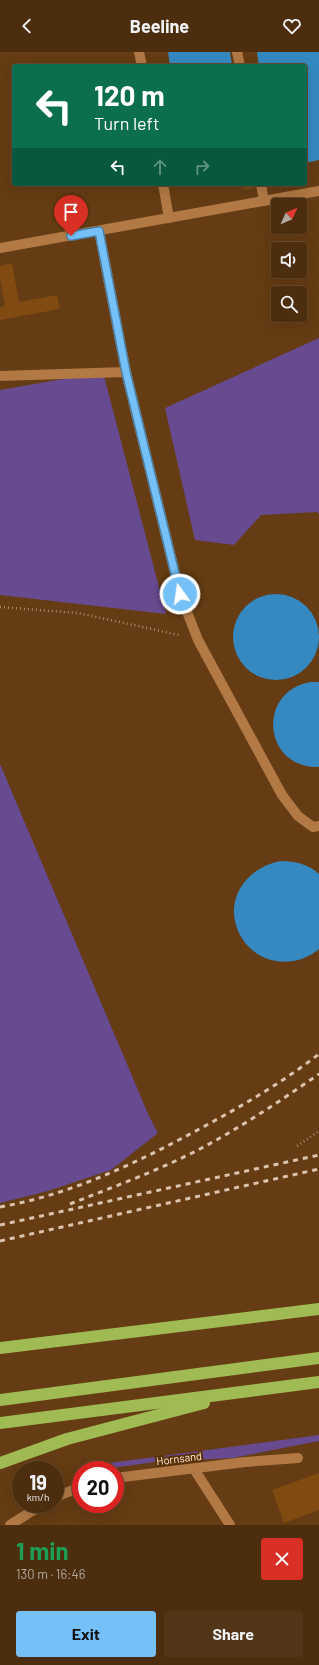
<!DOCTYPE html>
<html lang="en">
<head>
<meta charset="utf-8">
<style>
  :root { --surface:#4c2d0e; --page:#533517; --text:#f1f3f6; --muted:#b2a89e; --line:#63492e; --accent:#75c0f6 }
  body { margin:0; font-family:Barlow,sans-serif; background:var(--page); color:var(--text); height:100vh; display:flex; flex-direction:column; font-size:15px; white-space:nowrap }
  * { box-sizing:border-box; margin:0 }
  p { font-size:13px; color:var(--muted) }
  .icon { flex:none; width:22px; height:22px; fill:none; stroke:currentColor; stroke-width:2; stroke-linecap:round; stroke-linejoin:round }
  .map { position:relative; height:1473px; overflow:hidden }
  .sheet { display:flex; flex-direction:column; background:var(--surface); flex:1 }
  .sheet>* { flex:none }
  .hud { position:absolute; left:12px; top:12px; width:295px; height:122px; border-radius:4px; box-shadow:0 4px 16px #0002,0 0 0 1px var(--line); background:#0b6e4f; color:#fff; overflow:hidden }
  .needle { width:26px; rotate:45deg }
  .fabs { position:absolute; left:271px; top:146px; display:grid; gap:8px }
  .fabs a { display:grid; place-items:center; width:36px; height:36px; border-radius:4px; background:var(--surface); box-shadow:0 4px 16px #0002,0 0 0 1px var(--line); font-size:20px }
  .speed { position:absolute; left:12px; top:1409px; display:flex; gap:8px; font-size:20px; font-weight:700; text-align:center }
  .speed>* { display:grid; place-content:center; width:52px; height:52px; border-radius:50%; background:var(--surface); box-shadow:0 4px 16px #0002,0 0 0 1px var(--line); line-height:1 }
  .speed small { font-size:10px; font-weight:400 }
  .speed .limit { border:6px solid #d22; background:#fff; color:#111 }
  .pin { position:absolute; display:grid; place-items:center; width:34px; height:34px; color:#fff; margin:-41px -17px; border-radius:50% 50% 50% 0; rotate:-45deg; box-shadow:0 0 4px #0007 }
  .pin .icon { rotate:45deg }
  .me { position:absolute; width:44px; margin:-22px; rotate:346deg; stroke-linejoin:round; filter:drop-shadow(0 0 3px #0008) }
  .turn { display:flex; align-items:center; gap:14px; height:84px; padding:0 16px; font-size:18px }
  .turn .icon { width:52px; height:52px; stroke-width:2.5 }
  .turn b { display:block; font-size:28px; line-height:34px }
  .lanes { display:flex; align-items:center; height:38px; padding:0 16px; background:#0003; justify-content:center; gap:20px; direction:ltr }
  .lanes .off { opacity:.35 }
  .round { display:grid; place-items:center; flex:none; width:42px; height:42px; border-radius:4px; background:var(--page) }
  .overview { display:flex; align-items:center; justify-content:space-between; height:68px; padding:0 16px }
  h1 { font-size:24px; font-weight:700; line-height:30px; color:#1e9e55 }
  .action { display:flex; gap:8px; margin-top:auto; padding:8px 16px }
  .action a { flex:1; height:46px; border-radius:4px; background:var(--accent); color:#111; font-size:16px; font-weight:700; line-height:46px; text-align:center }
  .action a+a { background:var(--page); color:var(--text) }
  header { display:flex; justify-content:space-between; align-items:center; height:52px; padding:0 16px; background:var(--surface); font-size:18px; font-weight:700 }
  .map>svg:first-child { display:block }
</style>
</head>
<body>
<header><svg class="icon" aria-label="back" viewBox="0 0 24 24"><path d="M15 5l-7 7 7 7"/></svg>Beeline<svg class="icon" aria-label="heart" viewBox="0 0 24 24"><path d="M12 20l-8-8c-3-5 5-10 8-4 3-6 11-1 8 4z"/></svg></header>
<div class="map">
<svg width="319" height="1473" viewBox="0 0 319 1473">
  <rect width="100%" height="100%" fill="#653c13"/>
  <!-- green -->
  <g fill="#674a8f">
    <path d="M319 286V462L317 460 261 463 234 493 195 488 165 356Z"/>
    <path d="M103 320 166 562 0 543V338Z"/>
    <path d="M0 712 149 1064 158 1081 111 1118 48 1139 0 1151Z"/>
    <path d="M319 1383V1389L233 1406 155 1410 98 1418H81L79 1415Z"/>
  </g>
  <!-- water -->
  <g fill="#3589c0">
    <path d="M168 0H230L232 14H170Z"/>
    <path d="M257 0H319V108L305 111V14H259Z"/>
    <circle cx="276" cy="585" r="43"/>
    <path d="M311 630H319V715C263 717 256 639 311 630Z"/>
    <path d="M281 809C295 809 308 812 319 822V897C293 919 254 912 239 881 223 847 247 815 281 809Z"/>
  </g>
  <!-- building -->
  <g fill="#804a11">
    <path d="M244 132H253L254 136 245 138Z"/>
    <path d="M12 211 19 250 57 243 60 257 0 268V255L5 254 0 227V214Z"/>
    <path d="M319 1421V1458L284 1471 272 1438Z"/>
  </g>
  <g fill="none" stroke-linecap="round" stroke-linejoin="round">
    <!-- path -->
    <g stroke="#ad8e71" stroke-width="2.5" stroke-dasharray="1 3" stroke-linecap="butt">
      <path d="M0 555 78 561 179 583"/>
      <path d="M297 1094 319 1079"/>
    </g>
    <!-- minor -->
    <g stroke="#b27945" stroke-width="10">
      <path d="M139 0 142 14"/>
      <path d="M237 0 240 14"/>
      <path d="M163 132 169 166"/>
      <path d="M261 132 264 149"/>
      <path d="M99 179 126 320 180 542 198 588 282 743 298 764 313 775 319 774"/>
      <path d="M0 196 319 139"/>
      <path d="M0 324 126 320"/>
      <path d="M194 1417 230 1473"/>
      <path d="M115 1426 245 1410 298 1406"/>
      <path d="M55 1445 81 1435"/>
      <path d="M10 1473 43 1452"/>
    </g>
    <!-- highway -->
    <g stroke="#a1bb54" stroke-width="12">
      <path d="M0 1296 319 1257"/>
      <path d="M0 1348 319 1306"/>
      <path d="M0 1371 319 1330"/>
      <path d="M0 1411 67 1387 204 1351"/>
    </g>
    <!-- rail -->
    <g stroke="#dcc3ae" stroke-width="3" stroke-dasharray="5 5" stroke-linecap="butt">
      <path d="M70 1152C113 1135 157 1119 198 1098 240 1076 280 1049 319 1022"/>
      <path d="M0 1155C68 1143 130 1114 190 1082 235 1058 279 1033 319 1002"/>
      <path d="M0 1173 319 1103"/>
      <path d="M0 1189 319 1117"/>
    </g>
  </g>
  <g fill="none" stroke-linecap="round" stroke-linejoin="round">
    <defs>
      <path id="route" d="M71 184 99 179 126 320 180 542"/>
    </defs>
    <!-- route casing -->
    <use href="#route" stroke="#4c7da0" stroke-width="10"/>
    <!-- route -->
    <use href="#route" stroke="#75c0f6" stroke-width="7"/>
  </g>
  <g text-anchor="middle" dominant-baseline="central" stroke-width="4" stroke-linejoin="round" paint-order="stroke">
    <!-- street labels -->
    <g font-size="11" fill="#ffebdc" stroke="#593105">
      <text transform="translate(179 1406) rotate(-7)">Hornsand</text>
    </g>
  </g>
</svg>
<div class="fabs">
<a><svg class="needle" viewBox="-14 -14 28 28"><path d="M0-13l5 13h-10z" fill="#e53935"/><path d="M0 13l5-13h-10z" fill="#b2a89e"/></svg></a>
<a><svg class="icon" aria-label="sound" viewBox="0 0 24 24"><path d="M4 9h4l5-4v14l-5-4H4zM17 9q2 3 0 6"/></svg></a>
<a><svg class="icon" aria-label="search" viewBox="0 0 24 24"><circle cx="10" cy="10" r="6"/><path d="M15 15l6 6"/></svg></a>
</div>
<div class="speed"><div>19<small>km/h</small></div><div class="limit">20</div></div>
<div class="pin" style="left:71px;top:184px;background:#d93025"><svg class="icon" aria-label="arrive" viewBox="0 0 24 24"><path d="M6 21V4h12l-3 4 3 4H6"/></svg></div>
<svg class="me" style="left:180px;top:542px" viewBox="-20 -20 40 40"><circle r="17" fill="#75c0f6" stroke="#fff" stroke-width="3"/><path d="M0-11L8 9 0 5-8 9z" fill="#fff"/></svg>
<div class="hud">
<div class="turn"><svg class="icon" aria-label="left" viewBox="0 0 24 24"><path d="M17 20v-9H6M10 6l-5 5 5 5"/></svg><div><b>120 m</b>Turn left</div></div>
<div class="lanes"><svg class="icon" aria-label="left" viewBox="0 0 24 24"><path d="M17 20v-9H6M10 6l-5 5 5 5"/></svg><svg class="icon off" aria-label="ahead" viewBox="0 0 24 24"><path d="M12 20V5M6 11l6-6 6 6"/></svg><svg class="icon off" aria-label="right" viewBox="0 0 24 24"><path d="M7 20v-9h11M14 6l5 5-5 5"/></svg></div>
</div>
</div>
<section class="sheet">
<div class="overview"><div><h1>1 min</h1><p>130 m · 16:46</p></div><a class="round" style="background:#d93025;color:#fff"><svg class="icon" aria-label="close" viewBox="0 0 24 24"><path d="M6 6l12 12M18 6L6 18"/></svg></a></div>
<div class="action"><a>Exit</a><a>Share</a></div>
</section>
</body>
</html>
